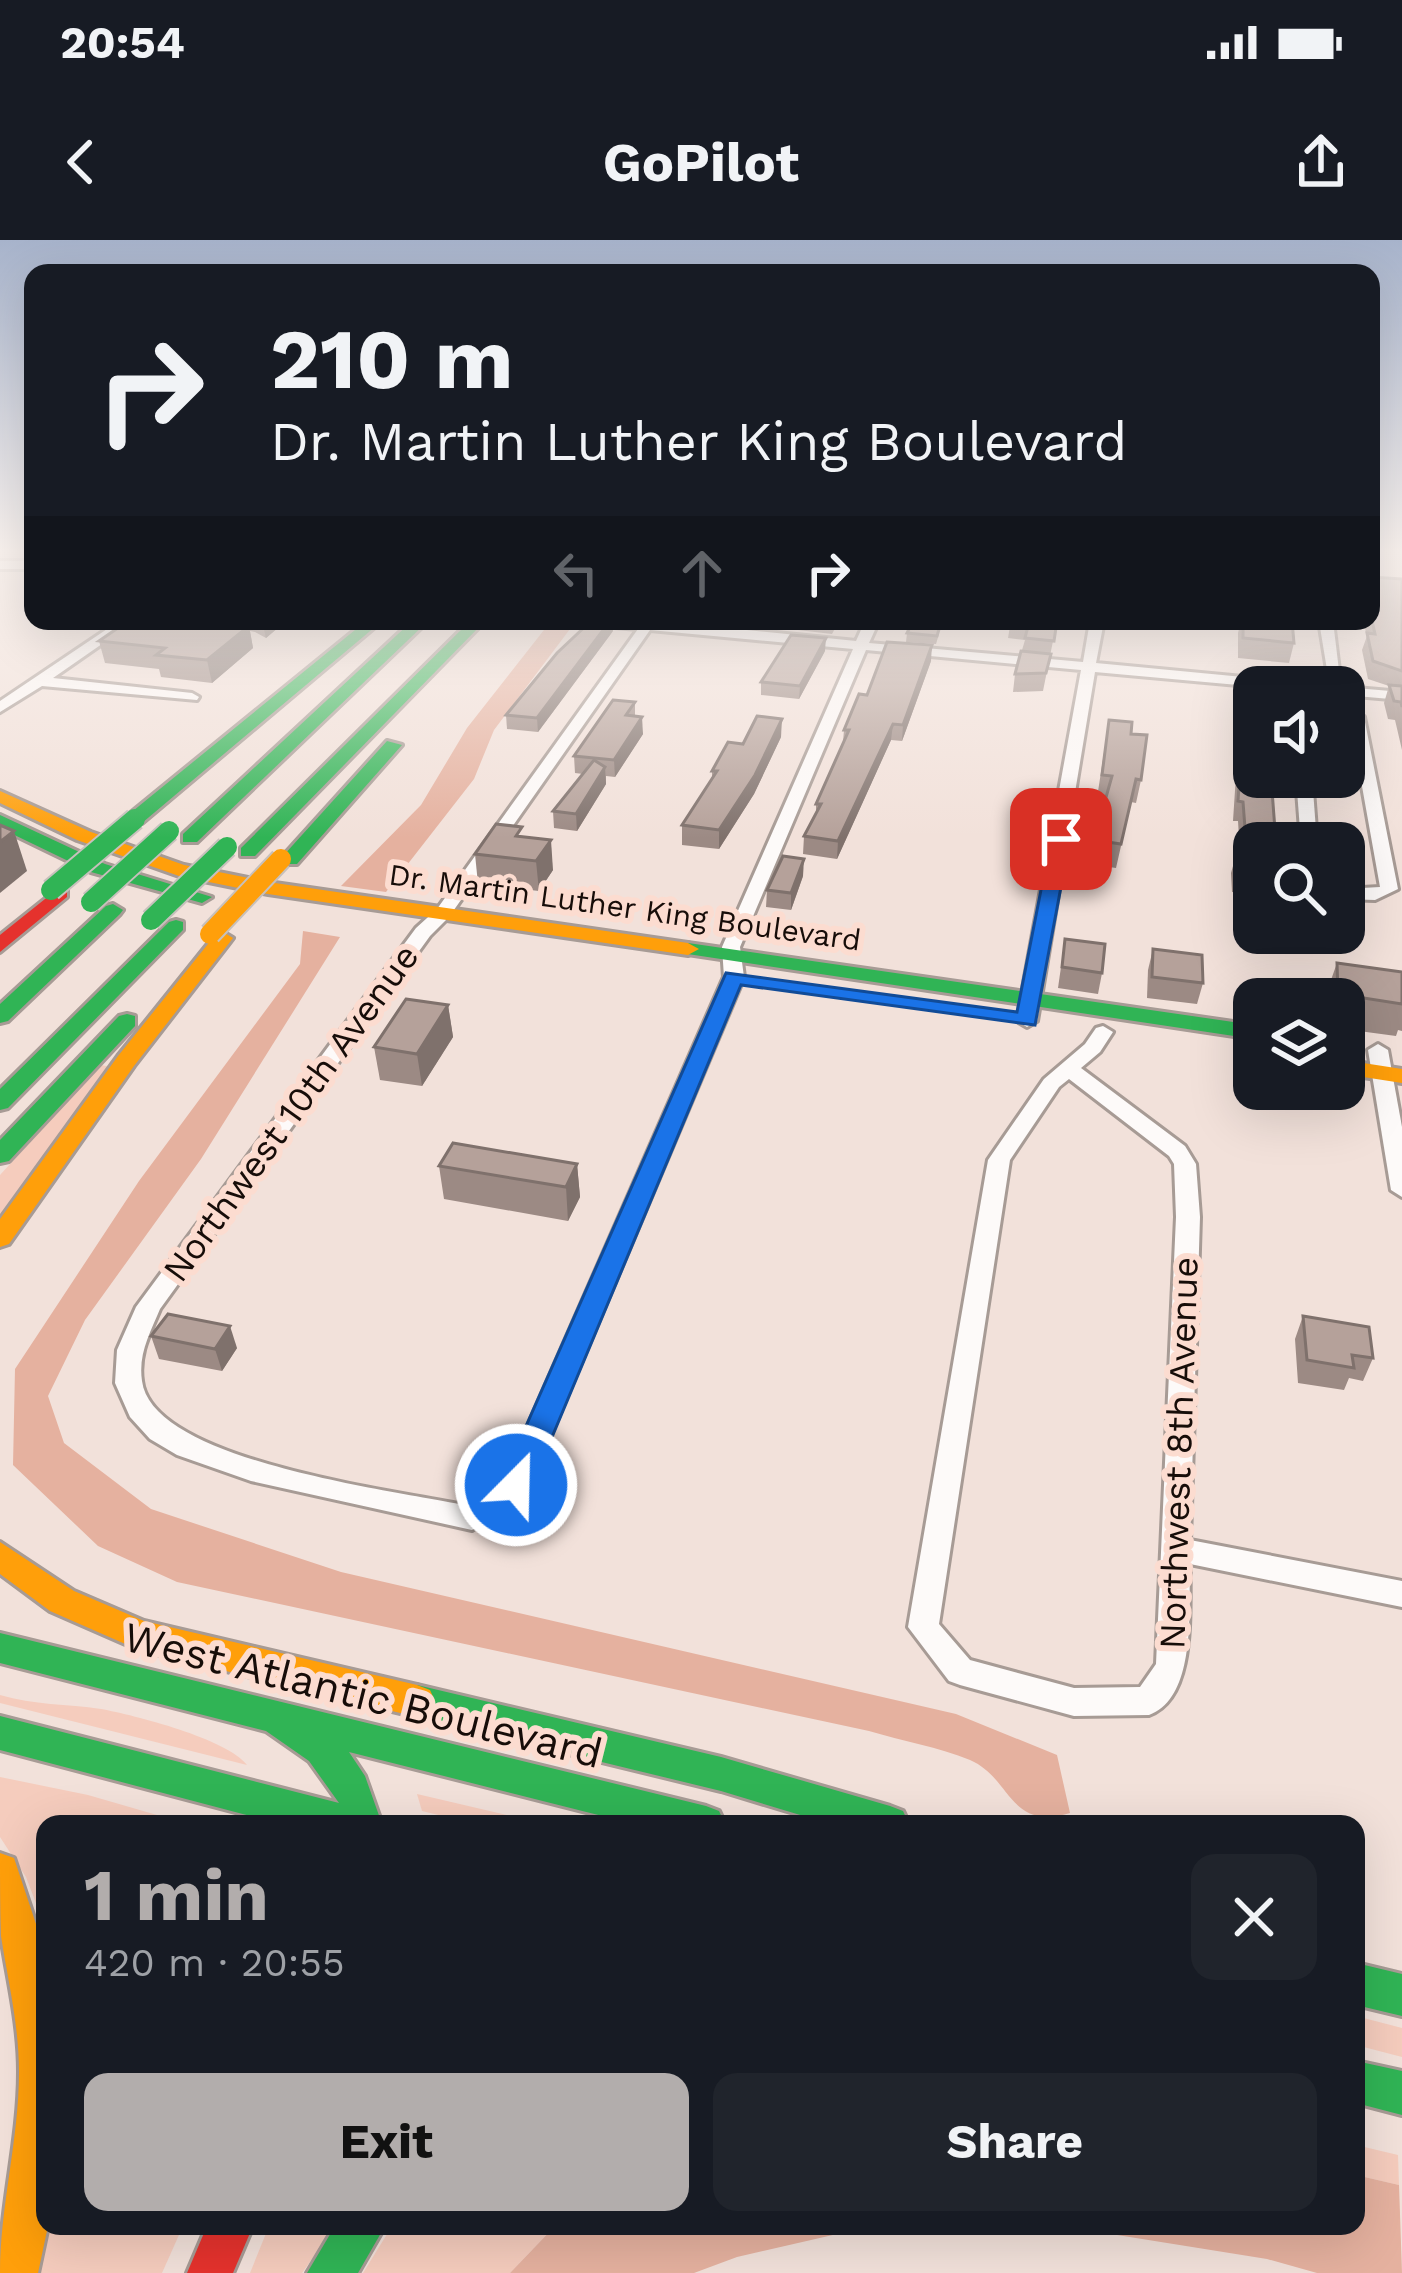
<!DOCTYPE html>
<html lang="en">
<head>
<meta charset="utf-8">
<style>
  :root { --surface:#171b24; --page:#20242c; --text:#f1f3f6; --muted:#9ea1a6; --accent:#b2adac }
  body { margin:0; font-family:"Work Sans",sans-serif; background:var(--page); color:var(--text); height:100vh; display:flex; flex-direction:column; font-size:45px; white-space:nowrap }
  * { box-sizing:border-box; margin:0 }
  p { font-size:39px; color:var(--muted) }
  .icon { flex:none; width:66px; height:66px; fill:none; stroke:currentColor; stroke-width:2; stroke-linecap:round; stroke-linejoin:round }
  .map { position:relative; flex:1; overflow:hidden }
  .sheet { position:absolute; left:36px; top:1575px; width:1329px; height:420px; display:flex; flex-direction:column; background:var(--surface); border-radius:24px; box-shadow:0 12px 48px #0002 }
  .sheet>* { flex:none }
  .banner { position:absolute; left:24px; top:24px; width:1356px; height:366px; border-radius:24px; box-shadow:0 12px 48px #0002; background:#171b24; color:var(--text); overflow:hidden }
  .buttons { position:absolute; left:1233px; top:426px; display:grid; gap:24px }
  .buttons a { display:grid; place-items:center; width:132px; height:132px; border-radius:24px; background:var(--surface); box-shadow:0 12px 48px #0002; font-size:60px }
  .pin { position:absolute; display:grid; place-items:center; width:102px; height:102px; color:#fff; margin:-51px; border-radius:24px; box-shadow:0 6px 18px #0006 }
  .me { position:absolute; width:132px; margin:-66px; rotate:23deg; stroke-linejoin:round; filter:drop-shadow(0 0 9px #0008) }
  .turn { display:flex; align-items:center; gap:42px; height:252px; padding:0 48px; font-size:54px }
  .turn .icon { width:156px; height:156px; stroke-width:2.5 }
  .turn b { display:block; font-size:84px; line-height:102px }
  .lanes { display:flex; align-items:center; height:114px; padding:0 48px; background:#0003; justify-content:center; gap:60px; direction:ltr }
  .lanes .off { opacity:.35 }
  .round { display:grid; place-items:center; flex:none; width:126px; height:126px; border-radius:24px; background:var(--page) }
  .overview { display:flex; align-items:center; justify-content:space-between; height:204px; padding:0 48px }
  h1 { font-size:72px; font-weight:700; line-height:90px; color:var(--accent) }
  .cta { display:flex; gap:24px; margin-top:auto; padding:24px 48px }
  .cta a { flex:1; height:138px; border-radius:24px; background:var(--accent); color:#111; font-size:48px; font-weight:700; line-height:138px; text-align:center }
  .cta a+a { background:var(--page); color:var(--text) }
  .status { display:flex; justify-content:space-between; align-items:center; height:84px; padding:0 60px; background:var(--surface); direction:ltr }
  .status svg { height:33px; fill:currentColor }
  header { display:flex; justify-content:space-between; align-items:center; height:156px; padding:0 48px; background:var(--surface); font-size:54px; font-weight:700 }
  .map>svg:first-child { display:block }
</style>
</head>
<body>
<div class="status"><b>20:54</b><svg viewBox="0 0 49 12"><path d="M0 12V9h3v3zM5 12V6h3v6zM10 12V3h3v9zM15 12V0h3v12zM26 1h20v11H26zM47 4h2v5h-2z"/></svg></div>
<header><svg class="icon" aria-label="back" viewBox="0 0 24 24"><path d="M15 5l-7 7 7 7"/></svg>GoPilot<svg class="icon" aria-label="share" viewBox="0 0 24 24"><path d="M12 15V3M7 8l5-5 5 5M5 13v7h14v-7"/></svg></header>
<div class="map">
<svg width="1402" height="2033" viewBox="0 0 1402 2033">
  <rect width="100%" height="100%" fill="#f2e1da"/>
  <!-- green -->
  <g fill="#f5ccbd">
    <path d="M101 825 111 827 0 980V935Z"/>
    <path d="M0 1455C34 1465 67 1464 101 1469 134 1475 228 1499 247 1525L0 1463Z"/>
    <path d="M0 1537 88 1555 188 1584H45V1687L26 1637 0 1597Z"/>
    <path d="M417 1554 545 1584H475L422 1571Z"/>
    <path d="M1356 1776 1402 1788V1817L1356 1805Z"/>
    <path d="M1356 1905 1398 1915 1399 1945 1356 1935Z"/>
    <path d="M45 1986H183L162 2033H38Z"/>
    <path d="M269 1986H336L302 2033H250Z"/>
    <path d="M392 1986H555L510 2033H363Z"/>
  </g>
  <!-- water -->
  <g fill="#e5b19f">
    <path d="M551 381H576L494 490 474 539 386 652 341 646 421 565 467 488Z"/>
    <path d="M303 691 340 697 201 919 85 1080 48 1156 64 1203 151 1269 341 1332 956 1474 1057 1515 1070 1573C1008 1591 1012 1538 970 1520 939 1507 902 1501 869 1491L177 1342 98 1306 13 1225 15 1129 139 941 300 724Z"/>
    <path d="M1356 1935 1399 1945 1402 2033H1317L1267 2019 1061 1986H1356Z"/>
    <path d="M555 1986H872L737 2017 694 2033H510Z"/>
  </g>
  <g fill="none" stroke-linecap="round" stroke-linejoin="round">
    <defs>
      <g id="street">
        <rect x="0" y="321" width="33" height="8"/>
        <path d="M119 381H135L53 438 192 453 199 457 197 460 42 446 0 472V461Z"/>
        <path d="M657 381 856 401 865 381H879L869 403 1083 422 1090 381H1104L1096 423 1306 443 1313 447H1260L1095 432 1037 781 1027 787 1017 781 1081 430 866 410 740 707 744 737 526 1253 472 1290 251 1241 177 1215 150 1199 130 1177 115 1143 117 1110 136 1067 416 688 437 669 638 389 603 386 597 381ZM650 390 853 409 722 707 724 737 505 1238 468 1266C399 1251 152 1222 142 1141 138 1114 150 1093 160 1069L430 696 449 677Z"/>
        <path d="M1319 381H1333L1341 447H1319L1329 442Z"/>
        <path d="M1343 447H1344L1402 452V460L1344 455Z"/>
        <path d="M1344 466 1364 477 1398 649 1375 660 1344 659V649L1380 647 1350 479 1344 476Z"/>
        <path d="M1296 537H1312L1317 603H1301Z"/>
        <path d="M1103 786 1113 792 1100 812 1081 828 1185 906 1196 924 1200 977 1190 1300 1402 1341V1367L1190 1324C1188 1366 1198 1457 1149 1475L1074 1476 960 1445 949 1441 908 1387 988 920 1044 839 1085 804 1096 788ZM1069 839 1169 916 1174 924 1176 977 1156 1424 1140 1447 1074 1448 970 1420 939 1384 1010 920 1059 847Z"/>
        <path d="M1378 804 1388 810 1402 887V957L1391 950 1368 810Z"/>
      </g>
      <g id="fast">
        <path d="M366 381H382L142 583H128V575Z"/>
        <path d="M412 381H428L197 602H183V594Z"/>
        <path d="M470 381H485L255 616H241V608Z"/>
        <path d="M387 501 402 505 297 624H283V616Z"/>
        <path d="M0 575 105 624 212 657 202 663 91 632 0 588Z"/>
        <path d="M113 664 123 670 120 674 8 781 0 783V764L106 666Z"/>
        <path d="M176 680 183 682V690L8 868 0 870V849L169 682Z"/>
        <path d="M688 703 1254 785V799L681 713 677 709Z"/>
        <path d="M127 774 135 776V786L9 921 0 923V900L119 776Z"/>
        <path d="M0 1393 706 1566 719 1571 725 1584H634L349 1512 365 1536 382 1584H281L0 1510V1476L339 1563 309 1521 266 1491 0 1423Z"/>
        <path d="M417 1445 721 1517 890 1566 903 1571 909 1584H830L721 1551 417 1477 404 1472 399 1461 404 1450Z"/>
        <path d="M1356 1723 1402 1734V1776L1356 1765Z"/>
        <path d="M1356 1821 1402 1831V1875L1356 1863Z"/>
        <path d="M335 1986H385L358 2033H307Z"/>
      </g>
      <g id="slow">
        <path d="M0 551 91 592 184 625 268 642 688 703 699 709 688 715 268 654 179 636 77 600 0 563Z"/>
        <path d="M223 692 233 698 230 702 134 826 9 1004 0 1007V979L118 816 216 694Z"/>
        <path d="M1344 820 1402 829V843L1344 834Z"/>
        <path d="M0 1302 74 1351 144 1381 417 1445 430 1450 435 1461 430 1472 417 1477 139 1410 50 1371 0 1334Z"/>
        <path d="M0 1613 14 1618 45 1711 48 1986 38 2033H0C0 1966 19 1900 19 1832 19 1785 8 1741 1 1696 0 1669 0 1640 0 1613Z"/>
      </g>
      <g id="jam">
        <path d="M60 647 67 649V657L0 712V695Z"/>
        <path d="M207 1986H253L233 2033H187Z"/>
      </g>
    </defs>
    <!-- street casing -->
    <use href="#street" stroke="#a79b95" stroke-width="6"/>
    <!-- fast casing -->
    <use href="#fast" stroke="#a79b95" stroke-width="6"/>
    <!-- slow casing -->
    <use href="#slow" stroke="#a79b95" stroke-width="6"/>
    <!-- jam casing -->
    <use href="#jam" stroke="#a79b95" stroke-width="6"/>
    <!-- street -->
    <use href="#street" fill="#fdfaf9" fill-rule="evenodd"/>
    <!-- fast -->
    <use href="#fast" fill="#30b455" fill-rule="evenodd"/>
    <!-- slow -->
    <use href="#slow" fill="#ff9f0a" fill-rule="evenodd"/>
    <!-- jam -->
    <use href="#jam" fill="#e5322d" fill-rule="evenodd"/>
    <defs>
      <g id="fast-bridge">
        <path d="M51 650 135 579"/>
        <path d="M91 662 169 591"/>
        <path d="M151 680 227 607"/>
      </g>
      <path id="slow-bridge" d="M210 694 281 619"/>
    </defs>
    <!-- fast-bridge casing -->
    <use href="#fast-bridge" stroke="#c7c0bc" stroke-width="24" stroke-linecap="butt"/>
    <!-- slow-bridge casing -->
    <use href="#slow-bridge" stroke="#c7c0bc" stroke-width="24" stroke-linecap="butt"/>
    <!-- fast-bridge -->
    <use href="#fast-bridge" stroke="#30b455" stroke-width="20"/>
    <!-- slow-bridge -->
    <use href="#slow-bridge" stroke="#ff9f0a" stroke-width="20"/>
  </g>
  <!-- wall -->
  <g fill="#9c8a84">
    <path d="M1371 337 1402 339V510L1395 480 1388 479 1384 463 1389 446 1368 439 1362 410 1367 396 1363 381H1371Z"/>
    <path d="M128 381H286L266 398 255 392 250 391 253 408 212 443 161 437 159 429 105 423 99 401Z"/>
    <path d="M798 381H839L832 394 798 390Z"/>
    <path d="M992 381H1057L1043 451 1013 452 1015 434 1025 400 1008 398 1010 386 991 385Z"/>
    <path d="M1166 381H1192V385L1166 383Z"/>
    <path d="M1241 381H1292L1294 403 1289 423 1238 418V393Z"/>
    <path d="M613 391 538 492 507 489 506 475Z"/>
    <path d="M907 393 939 394 936 404 906 402Z"/>
    <path d="M825 411 799 459 761 455V442Z"/>
    <path d="M931 421 902 501 891 500 837 619 803 614 804 596 816 574V564L843 502 844 490 867 455Z"/>
    <path d="M1238 450 1254 603V655L1232 652 1231 633 1237 612 1240 613 1238 581H1233L1237 520 1233 468Z"/>
    <path d="M635 462V476L643 494 615 537 606 536V544L577 591 554 588 553 571 583 534 575 533 574 516Z"/>
    <path d="M1109 480 1131 494 1141 540 1136 563 1131 562 1116 628 1089 624 1106 559 1097 558Z"/>
    <path d="M781 497 754 554 719 609 682 605V585L712 539V531L743 504Z"/>
    <path d="M523 597 553 630 539 651 478 644 475 614Z"/>
    <path d="M803 636 791 670 766 667 767 650Z"/>
    <path d="M1065 699 1102 733 1098 754 1058 748Z"/>
    <path d="M1153 709 1203 743 1197 764 1147 758 1148 730Z"/>
    <path d="M1337 723 1402 732V791L1398 790 1396 796 1344 789V759H1326V754Z"/>
    <path d="M448 765 453 797 422 846 380 840 374 807Z"/>
    <path d="M577 924 580 957 568 981 444 959 439 926Z"/>
    <path d="M1303 1076 1373 1118 1363 1141 1349 1138 1344 1150 1298 1143 1295 1099Z"/>
    <path d="M151 1096 237 1108 222 1131 159 1119Z"/>
  </g>
  <!-- shaded-wall -->
  <g fill="#7f716c">
    <path d="M262 381H286L266 398Z"/>
    <path d="M610 381H612L613 391 538 492 537 478Z"/>
    <path d="M249 386 253 408 212 443 207 420Z"/>
    <path d="M826 398 825 411 799 459 800 446Z"/>
    <path d="M932 405 931 421 902 501 903 485Z"/>
    <path d="M642 477 643 494 615 537 614 520Z"/>
    <path d="M782 479 781 497 754 554 719 609V590Z"/>
    <path d="M893 484 891 500 837 619 838 601Z"/>
    <path d="M605 527 606 544 577 591 576 574Z"/>
    <path d="M14 591 27 631 0 653V602Z"/>
    <path d="M551 600 553 630 539 651 536 621Z"/>
    <path d="M804 619 803 636 791 670V653Z"/>
    <path d="M448 765 453 797 422 846 417 814Z"/>
    <path d="M577 924 580 957 568 981 566 947Z"/>
    <path d="M230 1086 237 1108 222 1131 215 1109Z"/>
  </g>
  <!-- building -->
  <g fill="#b5a19a" stroke="#7f716c" stroke-width="3">
    <path d="M1371 337 1402 339V431L1373 421 1367 393 1375 394 1371 376Z"/>
    <path d="M128 381H184L249 386 207 420 156 415 165 408 99 401Z"/>
    <path d="M591 381H610L537 478 506 475 557 413Z"/>
    <path d="M1011 381H1057L1054 401 1025 398 1028 386 1010 384Z"/>
    <path d="M1243 381H1292L1294 403 1243 398Z"/>
    <path d="M912 383 940 386 937 396 907 393Z"/>
    <path d="M791 395 826 398 800 446 761 442Z"/>
    <path d="M887 402 932 405 903 485 893 484 838 601 804 596 821 564H816L849 490H844L859 454 867 455Z"/>
    <path d="M1021 411 1051 414 1046 433 1015 434Z"/>
    <path d="M1389 445 1402 446V467L1401 462 1394 461Z"/>
    <path d="M1238 450 1254 451V537H1271L1276 603H1254V634L1237 632V612L1247 614 1243 562 1238 561 1242 501Z"/>
    <path d="M613 460 635 462 626 475 642 477 614 520 574 516Z"/>
    <path d="M757 476 782 479 755 535 719 590 682 585 717 531H712L728 502 743 504Z"/>
    <path d="M1109 480 1132 482 1131 494 1147 495 1141 540 1136 539 1121 604 1094 600 1112 536 1102 535Z"/>
    <path d="M594 520 605 527 576 574 553 571Z"/>
    <path d="M496 584 522 587 516 596 551 600 536 621 475 614Z"/>
    <path d="M0 585 14 591 0 602Z"/>
    <path d="M783 616 804 619 791 653 767 650Z"/>
    <path d="M1065 699 1105 704 1102 733 1062 727Z"/>
    <path d="M1153 709 1202 715 1203 743 1152 737Z"/>
    <path d="M1337 723 1402 732V764L1338 754Z"/>
    <path d="M406 759 448 765 417 814 374 807Z"/>
    <path d="M453 903 577 924 566 947 439 926Z"/>
    <path d="M168 1074 230 1086 215 1109 151 1096Z"/>
    <path d="M1303 1076 1369 1087 1373 1118 1352 1115 1354 1128 1307 1120Z"/>
  </g>
  <!-- sky -->
  <linearGradient id="sky" x2="0" y2="1"><stop stop-color="#a7b3cb"/><stop offset="0.52" stop-color="#f9f2ee"/><stop offset="1" stop-color="#f9f2ee" stop-opacity="0"/></linearGradient>
  <rect width="1402" height="598" fill="url(#sky)"/>
  <!-- route -->
  <path fill="#1a73e8" stroke="#114b97" stroke-width="3" d="M1061 594 1070 599 1035 785 741 745 532 1245 528 1254 516 1257 505 1254 500 1245 726 733 1017 772 1051 599Z"/>
  <g text-anchor="middle" dominant-baseline="central" stroke-width="12" stroke-linejoin="round" paint-order="stroke">
    <!-- far-street labels -->
    <g font-size="30" fill="#170d09" stroke="#fcdcd0">
      <text transform="translate(625 667) rotate(8)">Dr. Martin Luther King Boulevard</text>
    </g>
    <!-- street labels -->
    <g font-size="36" fill="#170d09" stroke="#fcdcd0">
      <text transform="translate(291 873) rotate(-54)">Northwest 10th Avenue</text>
      <text transform="translate(1179 1213) rotate(-88)">Northwest 8th Avenue</text>
    </g>
    <!-- near-street labels -->
    <g font-size="42" fill="#170d09" stroke="#fcdcd0">
      <text transform="translate(363 1455) rotate(14)">West Atlantic Boulevard</text>
    </g>
  </g>
</svg>
<div class="buttons">
<a><svg class="icon" aria-label="sound" viewBox="0 0 24 24"><path d="M4 9h4l5-4v14l-5-4H4zM17 9q2 3 0 6"/></svg></a>
<a><svg class="icon" aria-label="search" viewBox="0 0 24 24"><circle cx="10" cy="10" r="6"/><path d="M15 15l6 6"/></svg></a>
<a><svg class="icon" aria-label="layers" viewBox="0 0 24 24"><path d="M12 4l9 5-9 5-9-5zM3 14l9 5 9-5"/></svg></a>
</div>
<div class="pin" style="left:1061px;top:599px;background:#d93025"><svg class="icon" aria-label="arrive" viewBox="0 0 24 24"><path d="M6 21V4h12l-3 4 3 4H6"/></svg></div>
<svg class="me" style="left:516px;top:1245px" viewBox="-20 -20 40 40"><circle r="17" fill="#1a73e8" stroke="#fff" stroke-width="3"/><path d="M0-11L8 9 0 5-8 9z" fill="#fff"/></svg>
<div class="banner">
<div class="turn"><svg class="icon" aria-label="right" viewBox="0 0 24 24"><path d="M7 20v-9h11M14 6l5 5-5 5"/></svg><div><b>210 m</b>Dr. Martin Luther King Boulevard</div></div>
<div class="lanes"><svg class="icon off" aria-label="left" viewBox="0 0 24 24"><path d="M17 20v-9H6M10 6l-5 5 5 5"/></svg><svg class="icon off" aria-label="ahead" viewBox="0 0 24 24"><path d="M12 20V5M6 11l6-6 6 6"/></svg><svg class="icon" aria-label="right" viewBox="0 0 24 24"><path d="M7 20v-9h11M14 6l5 5-5 5"/></svg></div>
</div>
<section class="sheet">
<div class="overview"><div><h1>1 min</h1><p>420 m · 20:55</p></div><a class="round"><svg class="icon" aria-label="close" viewBox="0 0 24 24"><path d="M6 6l12 12M18 6L6 18"/></svg></a></div>
<div class="cta"><a>Exit</a><a>Share</a></div>
</section>
</div>
</body>
</html>
